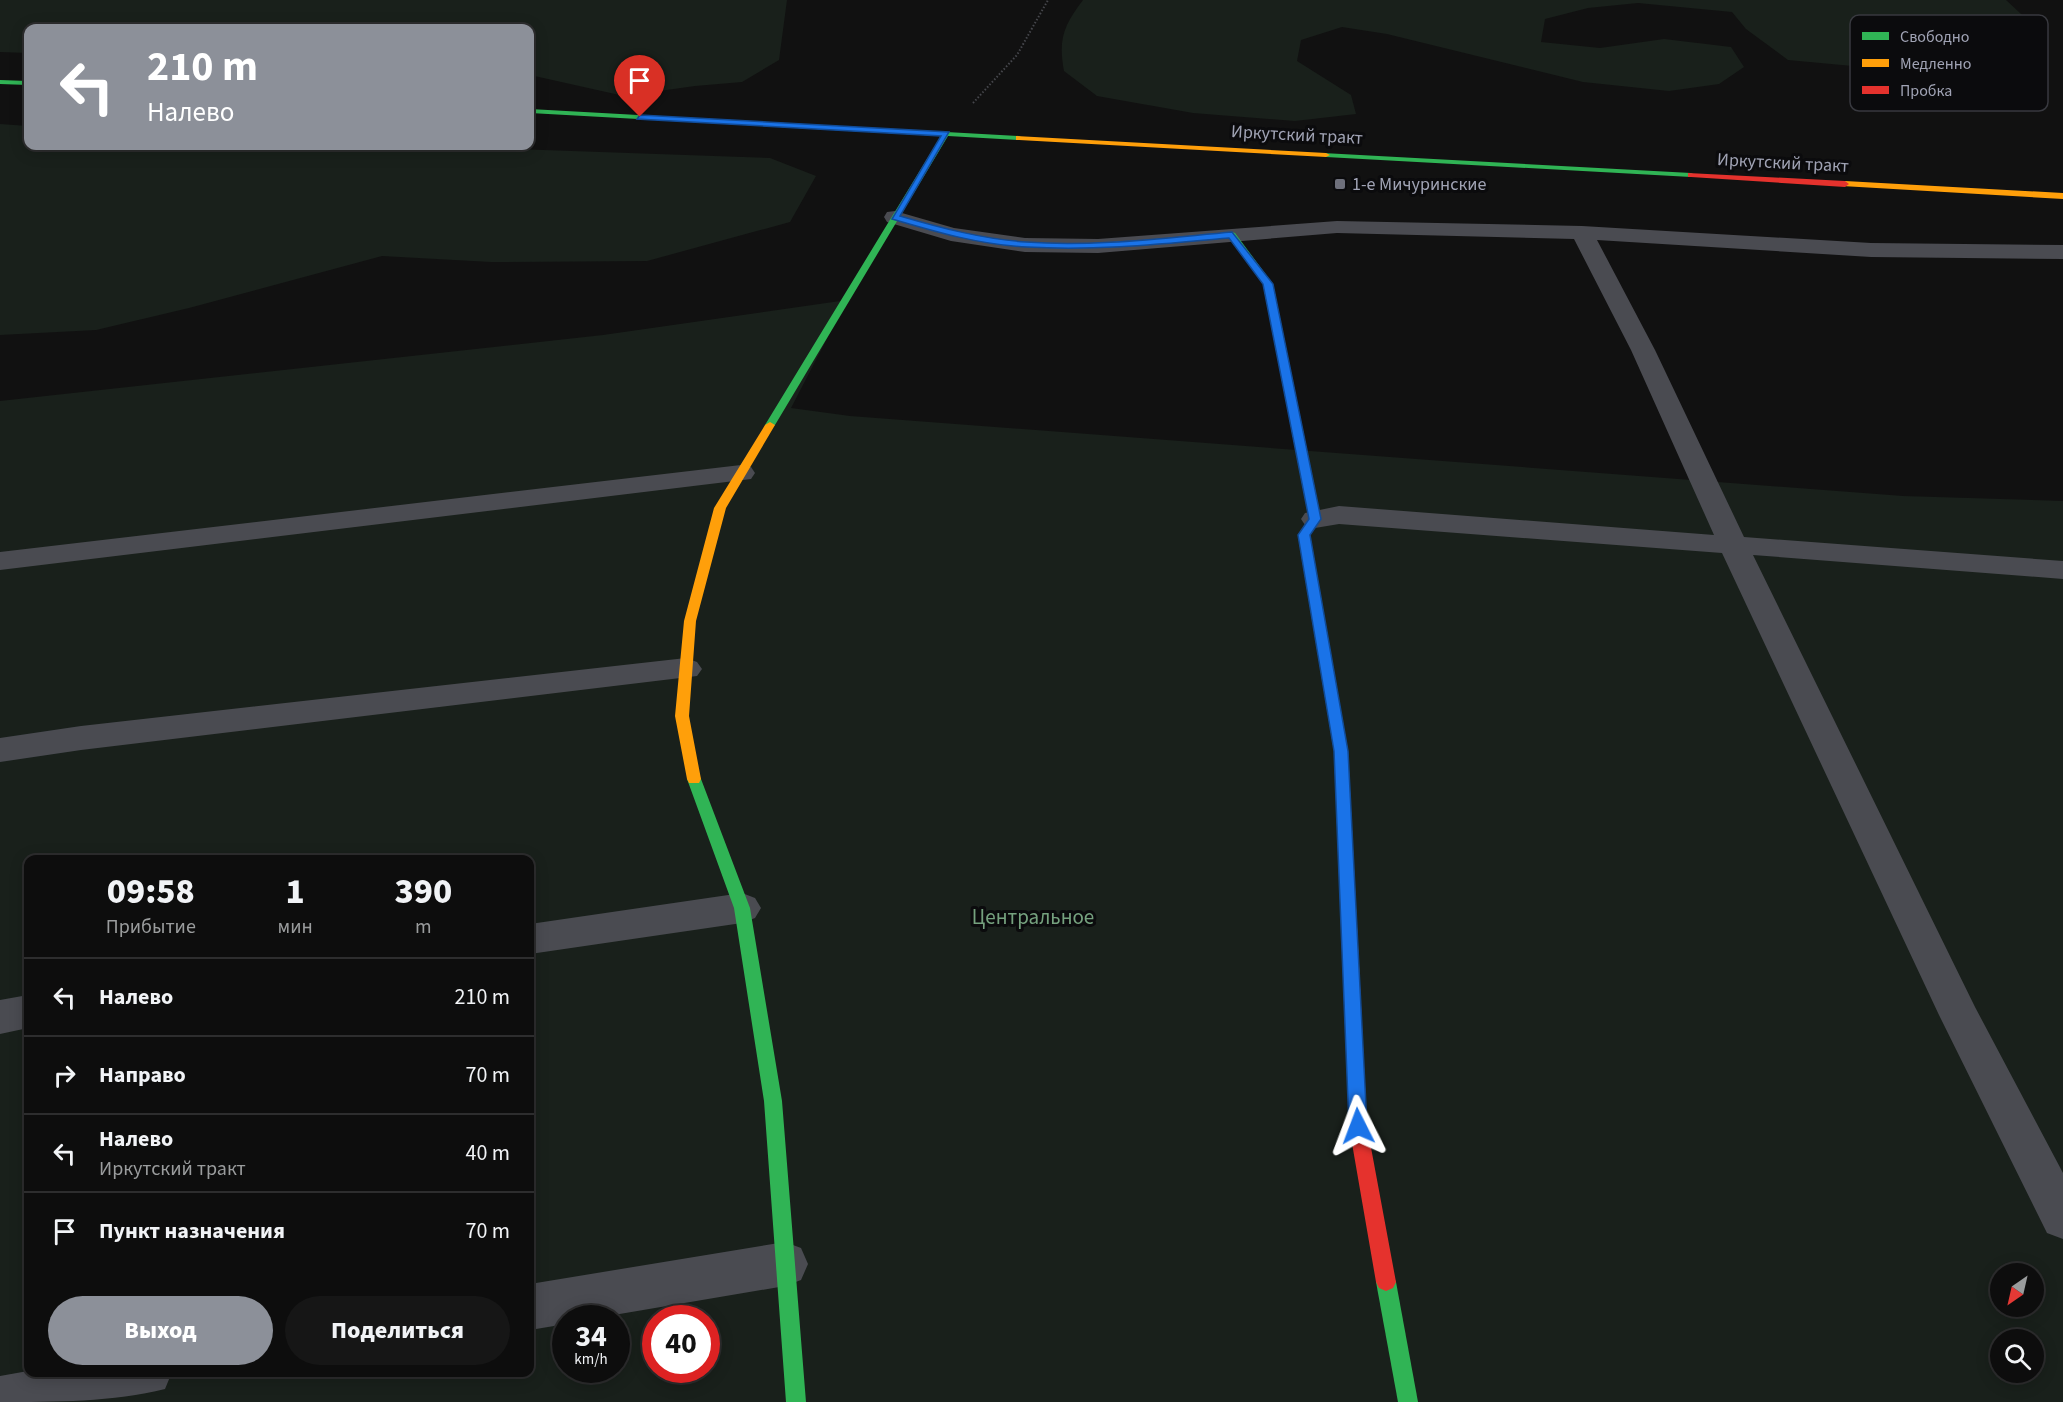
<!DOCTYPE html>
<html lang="ru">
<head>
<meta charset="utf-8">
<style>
  :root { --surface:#0d0d0d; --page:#161616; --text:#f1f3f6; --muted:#9a9c9d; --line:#2d2d2e; --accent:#8c9099 }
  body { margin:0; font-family:"Source Sans 3",sans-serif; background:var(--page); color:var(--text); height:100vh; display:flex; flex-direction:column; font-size:22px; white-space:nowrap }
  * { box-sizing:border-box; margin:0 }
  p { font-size:20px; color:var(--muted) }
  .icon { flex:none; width:33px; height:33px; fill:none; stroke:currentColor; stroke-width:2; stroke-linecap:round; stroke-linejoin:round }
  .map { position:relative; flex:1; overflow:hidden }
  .panel { position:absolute; left:24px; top:855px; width:510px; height:522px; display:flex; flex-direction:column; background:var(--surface); border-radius:12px; box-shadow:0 3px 15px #0003,0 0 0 2px var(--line) }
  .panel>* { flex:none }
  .banner { position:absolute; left:24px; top:24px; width:510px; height:126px; border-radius:12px; box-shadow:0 3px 15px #0003,0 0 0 2px var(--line); background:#8c9099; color:#fff; overflow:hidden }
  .needle { width:39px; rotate:214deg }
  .tools { position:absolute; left:1990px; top:1263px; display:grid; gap:12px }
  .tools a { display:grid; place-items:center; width:54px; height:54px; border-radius:50%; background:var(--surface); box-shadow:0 3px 15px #0003,0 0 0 2px var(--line); font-size:30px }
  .speed { position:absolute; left:552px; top:1305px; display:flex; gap:12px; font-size:30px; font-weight:700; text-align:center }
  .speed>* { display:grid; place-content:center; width:78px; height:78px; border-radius:50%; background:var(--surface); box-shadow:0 3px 15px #0003,0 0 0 2px var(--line); line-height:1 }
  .speed small { font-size:15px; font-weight:400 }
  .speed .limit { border:9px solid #d22; background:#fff; color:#111 }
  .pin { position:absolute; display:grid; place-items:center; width:51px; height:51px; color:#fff; margin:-62px -26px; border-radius:50% 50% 50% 0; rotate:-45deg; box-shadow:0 0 6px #0007 }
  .pin .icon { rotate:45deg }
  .me { position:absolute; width:66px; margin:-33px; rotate:357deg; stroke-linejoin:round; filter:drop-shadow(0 0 4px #0008) }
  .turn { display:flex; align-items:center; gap:21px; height:126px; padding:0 24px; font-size:27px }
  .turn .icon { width:78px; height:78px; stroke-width:2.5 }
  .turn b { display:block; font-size:42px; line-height:51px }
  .eta { display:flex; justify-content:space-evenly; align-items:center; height:102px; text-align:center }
  .eta b { font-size:36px; font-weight:800; line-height:42px }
  .cta { display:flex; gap:12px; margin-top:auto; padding:12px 24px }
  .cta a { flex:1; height:69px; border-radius:36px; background:var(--accent); color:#fff; font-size:24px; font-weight:800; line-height:69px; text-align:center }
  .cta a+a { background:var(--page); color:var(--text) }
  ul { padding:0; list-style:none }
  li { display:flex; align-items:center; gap:18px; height:78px; padding:0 24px; border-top:2px solid var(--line) }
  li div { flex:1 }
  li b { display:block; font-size:22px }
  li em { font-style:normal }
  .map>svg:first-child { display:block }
</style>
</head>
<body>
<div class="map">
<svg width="2063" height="1402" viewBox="0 0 2063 1402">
  <rect width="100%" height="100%" fill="#111"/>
  <!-- green -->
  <g fill="#19201b" fill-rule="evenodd">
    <path d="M0 0H787L779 60 742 82 695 86 624 96 530 75V28H28V53L0 52Z"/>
    <path d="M1083 0H2006L2034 26 2044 48 2024 61 1944 67 1885 69 1788 60 1746 29 1732 12 1638 3 1588 8 1545 19 1541 42 1600 48 1664 39 1731 47 1744 67 1719 84 1669 91 1583 82 1387 34 1342 27 1301 40 1297 61 1351 95 1356 114 1295 121 1193 113 1097 96 1064 71C1058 39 1064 25 1083 0Z"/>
    <path d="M0 124 28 126V146H427L770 158 816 176 790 222 647 261 491 262 382 256 189 308 96 330 0 335Z"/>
    <path d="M847 300 791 408 850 416 1903 496 2063 501V1402H0V401L603 335ZM28 860H530V1372H28ZM2001 1274H2034V1306H2001ZM566 1318H616V1370H566ZM656 1318H706V1370H656ZM2001 1340H2034V1372H2001Z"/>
  </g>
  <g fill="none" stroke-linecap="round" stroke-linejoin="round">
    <!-- path -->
    <path stroke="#46474c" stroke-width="2" stroke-dasharray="1.5 2" stroke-linecap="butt" d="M973 103 1017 55 1048 0"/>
    <!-- street -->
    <g fill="#4a4b51" fill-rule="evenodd">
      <path d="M895 211 954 228 1025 238 1098 239 1337 221 1582 226 1871 243 2063 245V259L1871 257 1597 240 1655 350 1744 537 2063 561V579L1753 555 1975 1007 2063 1173V1239L2047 1233 1939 1015 1722 553 1339 524 1315 528 1305 525 1301 519 1305 513 1339 506 1714 535 1631 350 1574 239 1337 233 1098 253 1025 252 951 241 887 222 884 217 887 212Z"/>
      <path d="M741 465 751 467 755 473 751 479 0 570V552Z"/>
      <path d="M686 658 697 662 702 669 697 676 81 750 0 762V738L81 726Z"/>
      <path d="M742 893 755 898 761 908 755 918 742 923 530 954V924Z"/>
      <path d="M28 995V1028L0 1034V1000Z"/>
      <path d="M785 1242 801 1248 808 1264 801 1280 785 1286 596 1318H566V1324L530 1330V1284Z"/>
      <path d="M28 1371V1372H172L165 1389C114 1402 54 1402 0 1402V1376Z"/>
    </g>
    <!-- fast -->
    <g fill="#30b455" fill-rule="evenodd">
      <path d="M0 80 28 81V85L0 84Z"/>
      <path d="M530 109 1019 136 1023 138 1019 140 948 136 775 425 770 428 765 425 941 136 530 113Z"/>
      <path d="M1323 153 1691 173 1695 175 1691 177 1326 157 1322 155Z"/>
      <path d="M1232 232 1235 233 1273 284 1321 519 1310 535 1348 751 1349 772 1347 776H1337L1334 751 1298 535 1309 519 1263 284 1228 235Z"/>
      <path d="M694 774 699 775 701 779 750 908 782 1101 806 1402H786L764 1101 734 908 687 779 689 775Z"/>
      <path d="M1386 1273 1393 1276 1396 1282 1418 1402H1398L1376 1282 1379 1276Z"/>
    </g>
    <!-- slow -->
    <g fill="#ff9f0a" fill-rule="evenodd">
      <path d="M1016 136 1326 153 1330 155 1326 157 1019 140H1016Z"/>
      <path d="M1845 181 2063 193V199L1842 186V182Z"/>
      <path d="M770 422 775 425 726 508 696 621 689 716 701 779 699 783H689L687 779 675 716 684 621 714 508 765 425Z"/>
      <path d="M1342 767 1347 768 1349 772 1360 985 1358 990 1352 992 1346 990 1344 985 1335 772 1337 768Z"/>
    </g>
    <!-- jam -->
    <g fill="#e5322d" fill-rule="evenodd">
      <path d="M1688 173 1845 181 1849 184 1845 187 1691 177H1688Z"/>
      <path d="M1352 978 1358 980 1360 985 1367 1126 1396 1282 1393 1288 1386 1291 1379 1288 1376 1282 1349 1126 1344 985 1346 980Z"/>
    </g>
  </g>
  <!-- route -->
  <path fill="#1a73e8" stroke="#114b97" stroke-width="1.5" d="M640 115 949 132 900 216C941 228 983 239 1026 242 1094 247 1163 238 1232 232L1273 284 1321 519 1310 535 1348 751 1367 1126 1364 1132 1358 1134 1352 1132 1349 1126 1334 751 1298 535 1309 519 1263 284 1229 238C1162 244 1095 251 1027 247 981 245 936 232 892 219L941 136 637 119Z"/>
  <!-- markers -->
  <rect fill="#6e707b" stroke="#0b0b0d" stroke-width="2" x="1334" y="178" width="12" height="12" rx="3"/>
  <g text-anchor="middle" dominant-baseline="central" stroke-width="6" stroke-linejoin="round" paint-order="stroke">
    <!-- far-street labels -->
    <g font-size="18" fill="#a0a3b4" stroke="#0b0b0d">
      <text transform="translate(1297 135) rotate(3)">Иркутский тракт</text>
      <text transform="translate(1783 163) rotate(3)">Иркутский тракт</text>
    </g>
    <!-- far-poi labels -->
    <g font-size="18" fill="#a0a3b4" stroke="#0b0b0d" text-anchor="start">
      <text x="1352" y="184">1-е Мичуринские</text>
    </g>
    <!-- park labels -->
    <g font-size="21" fill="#75a17e" stroke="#0b0b0d">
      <text x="1033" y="917">Центральное</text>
    </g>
  </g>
  <!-- legend -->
  <rect x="1850" y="15" width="198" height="96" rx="9" fill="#0b0b0d" stroke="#38393f" stroke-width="1.5"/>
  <rect x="1862" y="32" width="27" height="8" fill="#30b455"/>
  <rect x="1862" y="59" width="27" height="8" fill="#ff9f0a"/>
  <rect x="1862" y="86" width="27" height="8" fill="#e5322d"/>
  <g font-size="16" fill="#a0a3b4">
    <text x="1900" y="42">Свободно</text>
    <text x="1900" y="69">Медленно</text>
    <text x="1900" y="96">Пробка</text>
  </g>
</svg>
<div class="tools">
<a><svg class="needle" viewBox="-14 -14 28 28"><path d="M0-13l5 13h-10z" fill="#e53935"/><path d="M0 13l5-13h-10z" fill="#9a9c9d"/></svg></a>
<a><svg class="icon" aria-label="search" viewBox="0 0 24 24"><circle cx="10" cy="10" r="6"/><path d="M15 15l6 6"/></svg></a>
</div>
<div class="speed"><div>34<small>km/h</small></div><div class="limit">40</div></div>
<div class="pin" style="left:640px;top:117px;background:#d93025"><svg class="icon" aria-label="arrive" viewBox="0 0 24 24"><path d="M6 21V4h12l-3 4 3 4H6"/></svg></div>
<svg class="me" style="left:1358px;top:1126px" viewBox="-20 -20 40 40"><path d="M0-17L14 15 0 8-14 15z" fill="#1a73e8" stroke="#fff" stroke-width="4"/></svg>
<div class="banner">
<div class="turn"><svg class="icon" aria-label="left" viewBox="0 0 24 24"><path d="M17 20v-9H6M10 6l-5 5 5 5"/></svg><div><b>210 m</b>Налево</div></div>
</div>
<section class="panel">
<div class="eta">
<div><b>09:58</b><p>Прибытие</p></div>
<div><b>1</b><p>мин</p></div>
<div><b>390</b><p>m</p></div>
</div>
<ul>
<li><svg class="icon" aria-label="left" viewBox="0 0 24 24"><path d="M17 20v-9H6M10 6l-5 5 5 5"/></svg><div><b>Налево</b></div><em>210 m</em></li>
<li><svg class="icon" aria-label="right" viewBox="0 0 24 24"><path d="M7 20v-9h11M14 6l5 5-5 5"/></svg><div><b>Направо</b></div><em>70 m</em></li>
<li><svg class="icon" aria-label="left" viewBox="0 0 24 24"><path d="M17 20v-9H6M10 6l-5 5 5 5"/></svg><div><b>Налево</b><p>Иркутский тракт</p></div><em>40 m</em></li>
<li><svg class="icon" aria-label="arrive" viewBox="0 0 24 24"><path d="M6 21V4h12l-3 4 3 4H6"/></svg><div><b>Пункт назначения</b></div><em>70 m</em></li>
</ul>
<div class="cta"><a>Выход</a><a>Поделиться</a></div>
</section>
</div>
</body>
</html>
